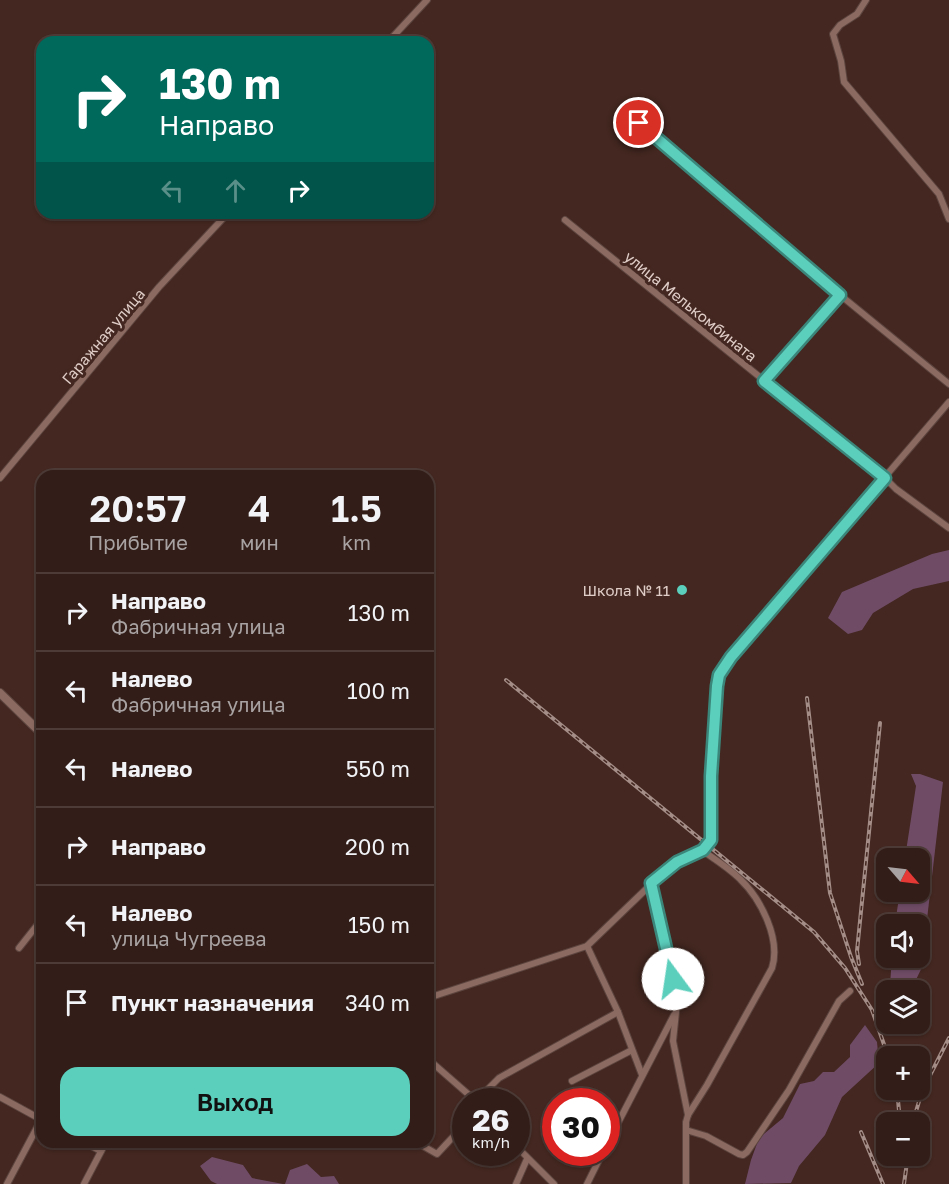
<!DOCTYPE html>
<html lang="ru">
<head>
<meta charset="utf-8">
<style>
  :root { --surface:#321d18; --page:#3a2621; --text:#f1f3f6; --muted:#a8a2a2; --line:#4d3b37; --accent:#5bcebc }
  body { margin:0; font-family:"Golos Text",sans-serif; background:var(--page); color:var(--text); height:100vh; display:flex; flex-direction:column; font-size:22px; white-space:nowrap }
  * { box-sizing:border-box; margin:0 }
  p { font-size:20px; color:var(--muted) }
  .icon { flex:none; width:33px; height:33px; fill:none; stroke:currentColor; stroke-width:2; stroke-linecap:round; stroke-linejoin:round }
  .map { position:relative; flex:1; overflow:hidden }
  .side { position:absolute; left:36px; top:470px; width:398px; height:678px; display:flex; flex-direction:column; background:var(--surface); border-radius:18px; box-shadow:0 2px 4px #0004,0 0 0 2px var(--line) }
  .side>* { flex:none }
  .banner { position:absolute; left:36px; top:36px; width:398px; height:183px; border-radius:18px; box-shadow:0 2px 4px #0004,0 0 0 2px var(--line); background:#00695c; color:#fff; overflow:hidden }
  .needle { width:39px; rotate:118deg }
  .tools { position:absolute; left:876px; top:848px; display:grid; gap:12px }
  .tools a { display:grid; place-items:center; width:54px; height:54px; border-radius:12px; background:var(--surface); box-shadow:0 2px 4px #0004,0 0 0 2px var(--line); font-size:30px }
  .speed { position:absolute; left:452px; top:1088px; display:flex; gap:12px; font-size:30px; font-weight:700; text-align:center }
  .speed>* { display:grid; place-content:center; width:78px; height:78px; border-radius:50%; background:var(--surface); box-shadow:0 2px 4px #0004,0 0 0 2px var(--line); line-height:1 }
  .speed small { font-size:15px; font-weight:400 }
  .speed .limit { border:9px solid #d22; background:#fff; color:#111 }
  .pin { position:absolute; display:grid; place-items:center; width:51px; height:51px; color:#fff; margin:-26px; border:3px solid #fff; border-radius:50%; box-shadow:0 2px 6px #0007 }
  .me { position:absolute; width:66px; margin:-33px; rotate:346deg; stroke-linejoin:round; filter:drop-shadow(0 0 4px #0008) }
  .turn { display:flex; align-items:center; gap:21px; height:126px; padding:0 24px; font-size:27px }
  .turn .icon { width:78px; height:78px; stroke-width:2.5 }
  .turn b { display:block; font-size:42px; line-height:51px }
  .lanes { display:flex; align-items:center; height:57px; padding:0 24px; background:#0003; justify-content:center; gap:30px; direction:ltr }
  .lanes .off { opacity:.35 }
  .eta { display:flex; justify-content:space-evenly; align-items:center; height:102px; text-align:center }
  .eta b { font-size:36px; font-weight:600; line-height:42px }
  .action { display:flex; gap:12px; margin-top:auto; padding:12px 24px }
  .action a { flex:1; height:69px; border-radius:18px; background:var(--accent); color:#111; font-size:24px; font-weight:600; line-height:69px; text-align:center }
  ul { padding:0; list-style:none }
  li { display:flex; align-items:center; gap:18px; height:78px; padding:0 24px; border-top:2px solid var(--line) }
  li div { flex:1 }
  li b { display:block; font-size:22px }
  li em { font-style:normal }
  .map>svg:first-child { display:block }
</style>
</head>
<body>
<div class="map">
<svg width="949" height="1184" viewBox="0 0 949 1184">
  <rect width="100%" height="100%" fill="#432720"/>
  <!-- water -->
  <g fill="#6f4b66">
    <path d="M949 550V581L913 589 873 613 862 630 848 634 828 618 842 592 932 554Z"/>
    <path d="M911 774H920L943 782 926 928 920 931V924H895L900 891H920V858H905L916 786Z"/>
    <path d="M920 945 922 946 926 959 911 990H887L890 985 892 957H920Z"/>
    <path d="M865 1025 877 1042 879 1063 842 1097 825 1135 799 1166 791 1183 745 1184 751 1160 759 1138 783 1118 800 1084 814 1081 823 1072H834L850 1057V1045Z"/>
    <path d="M212 1157 243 1165 252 1178 283 1184H217L211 1181 200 1166Z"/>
    <path d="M307 1164 321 1177 334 1176 339 1184H285L290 1170Z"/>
  </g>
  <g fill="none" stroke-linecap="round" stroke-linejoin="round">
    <defs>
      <g id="minor">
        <path d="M866 0 857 14 840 25 833 34 841 61 844 82 939 194 949 219"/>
        <path d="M388 42 427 0"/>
        <path d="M639 123 812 272 949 384"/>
        <path d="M565 220 885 478 896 489 949 528"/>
        <path d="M764 381 840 295"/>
        <path d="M0 478 159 287 228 213"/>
        <path d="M651 883 673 979 676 1012 673 1041 688 1115"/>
        <path d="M587 946 618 1012 642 1075"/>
        <path d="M19 948 42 919"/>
        <path d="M428 998 587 946 668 868 703 851 711 840 712 834 711 775 717 686 719 676 731 657 949 402"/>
        <path d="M428 1059 476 1101 499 1078 618 1012"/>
        <path d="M572 1081 632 1050"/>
        <path d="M0 1097 42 1120"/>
        <path d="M686 1130 706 1136 739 1154 743 1155 747 1152 789 1090 839 1001 850 991"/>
        <path d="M83 1142 101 1151"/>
        <path d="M416 1142 437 1154 465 1124"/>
        <path d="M516 1146 554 1184"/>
        <path d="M606 1146 674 1015"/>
        <path d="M7 1184 41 1120"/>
        <path d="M84 1184 106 1142"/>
        <path d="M516 1184 527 1159"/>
        <path d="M587 1184 603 1152"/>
        <path d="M686 1184V1122L688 1115 707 1085 772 968C781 939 761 899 740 879 729 868 716 860 703 851"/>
      </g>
      <path id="tertiary" d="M0 693 42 734"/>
    </defs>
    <!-- minor casing -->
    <use href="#minor" stroke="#5c443e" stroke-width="8"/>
    <!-- tertiary casing -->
    <use href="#tertiary" stroke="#5c443e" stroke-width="10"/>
    <!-- minor -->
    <use href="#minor" stroke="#8b6a61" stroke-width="6"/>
    <!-- tertiary -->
    <use href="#tertiary" stroke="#8b6a61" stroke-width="8"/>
    <defs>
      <g id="rail">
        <path d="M506 680 814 932 845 968 872 1010 888 1056"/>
        <path d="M807 698 830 893 851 957 862 984"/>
        <path d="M859 964 857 951 880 723"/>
        <path d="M897 1089 900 1122"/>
        <path d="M913 1122 922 1091 949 1038"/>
        <path d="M861 1132 883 1184"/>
        <path d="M904 1184 908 1155"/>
      </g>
    </defs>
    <!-- rail casing -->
    <use href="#rail" stroke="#a48d87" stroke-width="4"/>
    <!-- rail -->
    <use href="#rail" stroke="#432720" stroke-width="1.5" stroke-dasharray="4.5" stroke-linecap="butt"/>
  </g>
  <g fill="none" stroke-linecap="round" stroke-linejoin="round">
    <defs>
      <path id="route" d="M639 123 840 295 764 381 885 478 731 657 719 675 717 686 711 776V840L703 850 677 862 651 883 673 979"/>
    </defs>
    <!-- route casing -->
    <use href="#route" stroke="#3b867a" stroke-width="15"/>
    <!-- route -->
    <use href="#route" stroke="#5bcebc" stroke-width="10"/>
  </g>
  <!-- markers -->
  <circle fill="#5bcebc" stroke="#432720" stroke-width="2" cx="682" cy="590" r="6"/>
  <g text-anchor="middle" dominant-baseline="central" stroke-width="6" stroke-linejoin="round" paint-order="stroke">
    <!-- street labels -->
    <g font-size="15" fill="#e0cdc8" stroke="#432720">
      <text transform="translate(691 306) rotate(39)">улица Мелькомбината</text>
      <text transform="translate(103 336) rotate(-50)">Гаражная улица</text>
    </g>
    <!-- poi labels -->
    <g font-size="15" fill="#e0cdc8" stroke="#432720" text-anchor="end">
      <text x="670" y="590">Школа № 11</text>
    </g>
  </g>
</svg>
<div class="tools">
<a><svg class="needle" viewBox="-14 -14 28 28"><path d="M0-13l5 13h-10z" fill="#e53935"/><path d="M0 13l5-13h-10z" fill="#a8a2a2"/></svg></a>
<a><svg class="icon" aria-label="sound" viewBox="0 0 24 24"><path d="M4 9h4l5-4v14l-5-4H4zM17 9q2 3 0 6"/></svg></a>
<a><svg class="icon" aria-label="layers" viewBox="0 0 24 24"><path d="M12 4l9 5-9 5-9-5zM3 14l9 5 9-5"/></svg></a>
<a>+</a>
<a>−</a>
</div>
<div class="speed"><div>26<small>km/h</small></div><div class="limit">30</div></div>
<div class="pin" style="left:639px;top:123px;background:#d93025"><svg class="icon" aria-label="arrive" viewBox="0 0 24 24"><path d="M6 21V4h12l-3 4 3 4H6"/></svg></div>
<svg class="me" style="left:673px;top:979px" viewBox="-20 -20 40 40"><circle r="19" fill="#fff"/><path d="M0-13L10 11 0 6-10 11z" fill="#5bcebc"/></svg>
<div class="banner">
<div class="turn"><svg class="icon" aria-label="right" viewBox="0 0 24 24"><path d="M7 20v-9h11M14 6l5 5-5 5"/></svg><div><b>130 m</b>Направо</div></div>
<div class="lanes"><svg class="icon off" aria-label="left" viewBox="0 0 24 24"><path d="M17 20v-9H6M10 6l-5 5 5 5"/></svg><svg class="icon off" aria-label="ahead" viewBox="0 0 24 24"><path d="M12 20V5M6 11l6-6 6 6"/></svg><svg class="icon" aria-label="right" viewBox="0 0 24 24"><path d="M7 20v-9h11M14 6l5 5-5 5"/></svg></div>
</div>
<section class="side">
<div class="eta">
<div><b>20:57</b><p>Прибытие</p></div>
<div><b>4</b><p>мин</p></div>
<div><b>1.5</b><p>km</p></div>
</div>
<ul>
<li><svg class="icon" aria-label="right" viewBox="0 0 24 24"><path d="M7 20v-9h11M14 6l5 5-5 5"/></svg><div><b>Направо</b><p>Фабричная улица</p></div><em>130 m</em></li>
<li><svg class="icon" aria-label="left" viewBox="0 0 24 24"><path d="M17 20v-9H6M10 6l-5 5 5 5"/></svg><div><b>Налево</b><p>Фабричная улица</p></div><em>100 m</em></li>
<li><svg class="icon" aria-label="left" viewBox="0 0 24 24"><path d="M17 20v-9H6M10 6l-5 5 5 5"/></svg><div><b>Налево</b></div><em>550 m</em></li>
<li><svg class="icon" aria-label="right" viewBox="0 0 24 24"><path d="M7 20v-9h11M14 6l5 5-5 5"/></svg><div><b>Направо</b></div><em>200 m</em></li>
<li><svg class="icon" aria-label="left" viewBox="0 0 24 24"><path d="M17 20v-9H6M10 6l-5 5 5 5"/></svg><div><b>Налево</b><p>улица Чугреева</p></div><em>150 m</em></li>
<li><svg class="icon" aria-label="arrive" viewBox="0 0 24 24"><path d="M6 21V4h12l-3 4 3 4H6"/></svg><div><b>Пункт назначения</b></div><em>340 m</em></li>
</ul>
<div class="action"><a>Выход</a></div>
</section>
</div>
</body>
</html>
